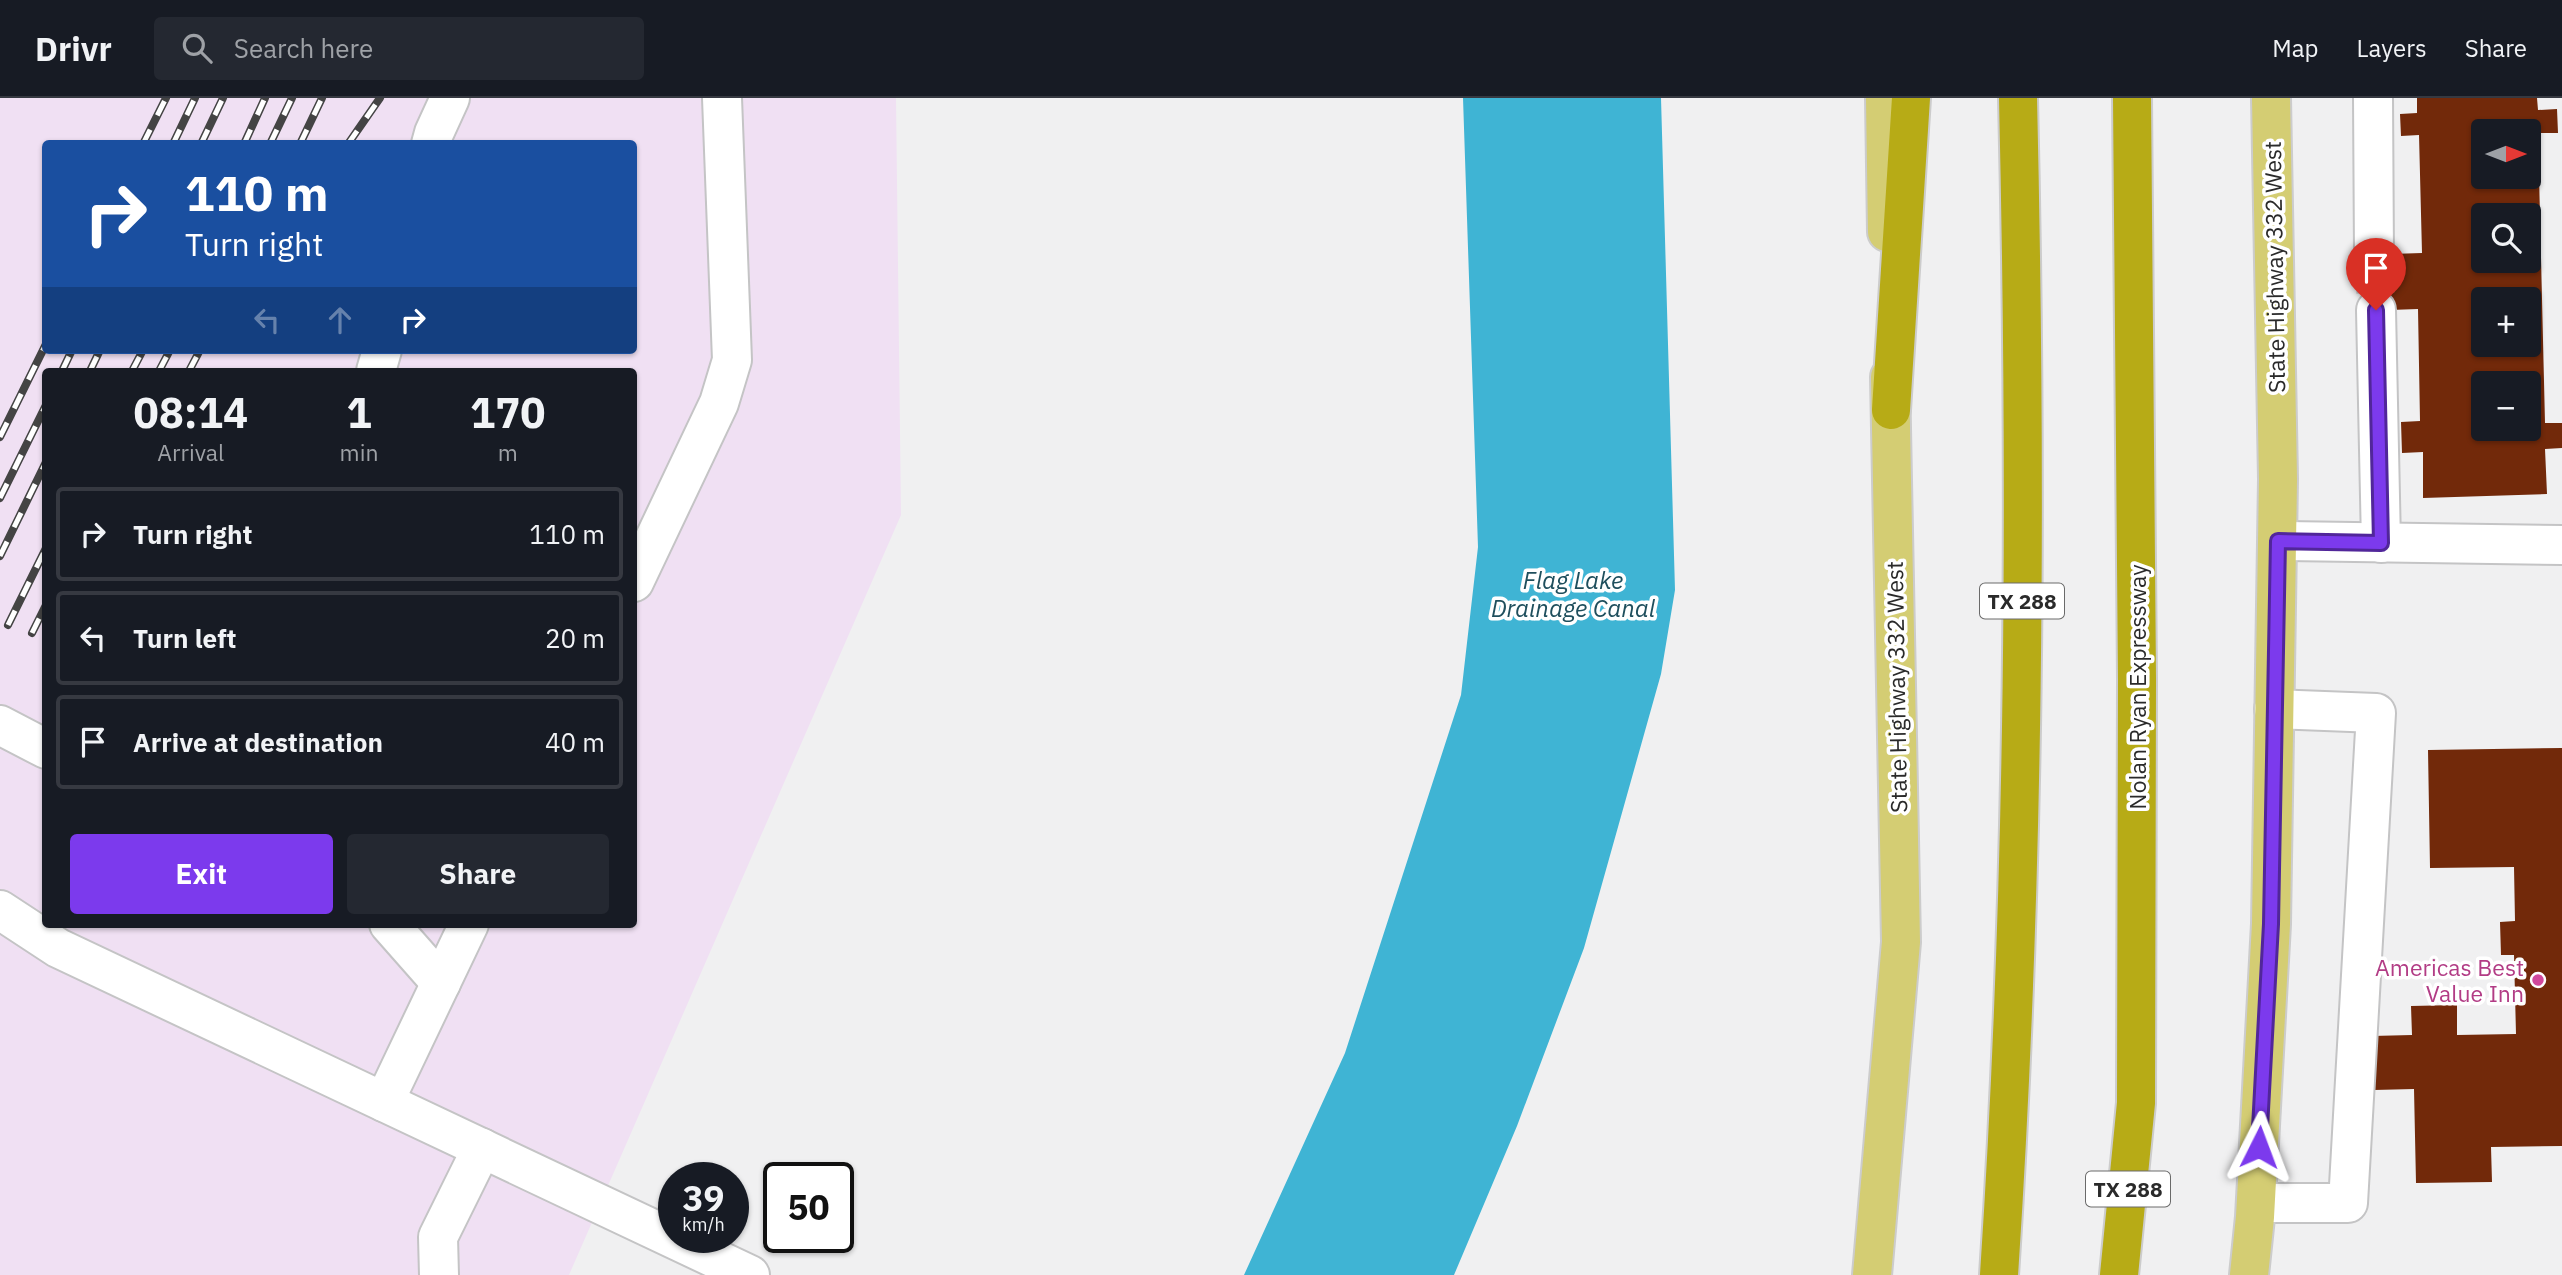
<!DOCTYPE html>
<html lang="en">
<head>
<meta charset="utf-8">
<style>
  :root { --surface:#171b24; --page:#242831; --text:#f1f3f6; --muted:#9ea1a6; --line:#363941; --accent:#7c3aed }
  body { margin:0; font-family:"IBM Plex Sans",sans-serif; background:var(--page); color:var(--text); height:100vh; display:flex; flex-direction:column; font-size:26px; white-space:nowrap }
  * { box-sizing:border-box; margin:0 }
  p { font-size:23px; color:var(--muted) }
  .icon { flex:none; width:38px; height:38px; fill:none; stroke:currentColor; stroke-width:2; stroke-linecap:round; stroke-linejoin:round }
  .map { position:relative; flex:1; overflow:hidden }
  .side { position:absolute; left:42px; top:270px; width:595px; height:560px; display:flex; flex-direction:column; background:var(--surface); border-radius:7px; box-shadow:0 2px 5px #0004 }
  .side>* { flex:none }
  .banner { position:absolute; left:42px; top:42px; width:595px; height:214px; border-radius:7px; box-shadow:0 2px 5px #0004; background:#1a4fa0; color:#fff; overflow:hidden }
  .needle { width:46px; rotate:90deg }
  .tools { position:absolute; left:2471px; top:21px; display:grid; gap:14px }
  .tools a { display:grid; place-items:center; width:70px; height:70px; border-radius:7px; background:var(--surface); box-shadow:0 2px 5px #0004; font-size:35px }
  .speed { position:absolute; left:658px; top:1064px; display:flex; gap:14px; font-size:35px; font-weight:700; text-align:center }
  .speed>* { display:grid; place-content:center; width:91px; height:91px; border-radius:50%; background:var(--surface); box-shadow:0 2px 5px #0004; line-height:1 }
  .speed small { font-size:18px; font-weight:400 }
  .speed .limit { border:4px solid #111; border-radius:10px; background:#fff; color:#111 }
  .pin { position:absolute; display:grid; place-items:center; width:60px; height:60px; color:#fff; margin:-72px -30px; border-radius:50% 50% 50% 0; rotate:-45deg; box-shadow:0 0 7px #0007 }
  .pin .icon { rotate:45deg }
  .me { position:absolute; width:77px; margin:-38px; rotate:3deg; stroke-linejoin:round; filter:drop-shadow(0 0 5px #0008) }
  .turn { display:flex; align-items:center; gap:24px; height:147px; padding:0 28px; font-size:32px }
  .turn .icon { width:91px; height:91px; stroke-width:2.5 }
  .turn b { display:block; font-size:49px; line-height:60px }
  .lanes { display:flex; align-items:center; height:66px; padding:0 28px; background:#0003; justify-content:center; gap:35px; direction:ltr }
  .lanes .off { opacity:.35 }
  .eta { display:flex; justify-content:space-evenly; align-items:center; height:119px; text-align:center }
  .eta b { font-size:42px; font-weight:700; line-height:49px }
  .cta { display:flex; gap:14px; margin-top:auto; padding:14px 28px }
  .cta a { flex:1; height:80px; border-radius:7px; background:var(--accent); color:#fff; font-size:28px; font-weight:700; line-height:80px; text-align:center }
  .cta a+a { background:var(--page); color:var(--text) }
  ul { padding:0; list-style:none }
  li { display:flex; align-items:center; gap:21px; height:94px; margin:0 14px 10px; padding:0 14px; border:4px solid var(--line); border-radius:7px }
  li div { flex:1 }
  li b { display:block; font-size:26px }
  li em { font-style:normal }
  header { display:flex; align-items:center; gap:42px; box-sizing:border-box; height:98px; padding:0 35px; background:var(--surface); border-bottom:2px solid var(--line) }
  header strong { font-size:33px }
  nav { display:flex; gap:38px; margin-inline-start:auto; font-size:24px }
  .search { width:490px; height:63px; background:var(--page); display:flex; align-items:center; gap:18px; box-sizing:border-box; padding:0 24px; border-radius:7px; color:var(--muted); font-size:26px }
  .map>svg:first-child { display:block }
</style>
</head>
<body>
<header>
<strong>Drivr</strong>
<div class="search"><svg class="icon" aria-label="search" viewBox="0 0 24 24"><circle cx="10" cy="10" r="6"/><path d="M15 15l6 6"/></svg>Search here</div>
<nav><a>Map</a><a>Layers</a><a>Share</a></nav>
</header>
<div class="map">
<svg width="2562" height="1177" viewBox="0 0 2562 1177">
  <rect width="100%" height="100%" fill="#f0f0f1"/>
  <!-- industrial -->
  <path fill="#f0e0f3" fill-rule="evenodd" d="M0 0H896L901 417 569 1177H0ZM46 46H634V252H46ZM46 273H634V826H46Z"/>
  <!-- water -->
  <path fill="#3fb4d4" d="M1463 0H1661L1675 492 1661 576 1584 850 1517 1028 1454 1177H1244L1345 955 1461 597 1478 449Z"/>
  <!-- building -->
  <g fill="#72290a" fill-rule="evenodd">
    <path d="M2417 0H2537L2538 12 2557 11 2558 35H2538L2545 325H2562V350L2545 351 2547 396 2423 400V354L2402 355 2401 324 2420 323 2418 211 2362 213 2360 157 2422 155 2419 37 2401 38 2400 16 2417 15ZM2483 33H2529V79H2483ZM2483 117H2529V163H2483ZM2483 201H2529V247H2483ZM2483 285H2529V331H2483Z"/>
    <path d="M2562 650V1048L2491 1049 2492 1084 2416 1085 2414 991 2374 992 2372 938 2412 937 2411 908 2457 907V937L2516 936 2514 857H2501L2500 824 2515 823 2514 769 2430 770 2428 652Z"/>
  </g>
  <g fill="none" stroke-linecap="round" stroke-linejoin="round">
    <!-- minor-tunnel -->
    <path stroke="#c8c8c9" stroke-width="38" stroke-dasharray="38 19" stroke-linecap="butt" d="M2374 157 2376 212"/>
    <defs>
      <g id="minor">
        <path d="M2373 0 2374 157"/>
        <path d="M431 46 434 35 450 0"/>
        <path d="M2376 212 2381 445"/>
        <path d="M376 273 382 252"/>
        <path d="M2278 443 2562 447"/>
        <path d="M634 484 719 305 732 262 722 0"/>
        <path d="M0 627 46 651"/>
        <path d="M0 812 58 850 750 1177"/>
        <path d="M389 826 441 885"/>
        <path d="M384 1004 469 826"/>
        <path d="M2256 1105H2348L2376 615 2274 611"/>
        <path d="M439 1177 438 1139 482 1050"/>
      </g>
      <g id="major">
        <path d="M1885 0 1887 134"/>
        <path d="M1872 1177 1901 844 1890 279"/>
        <path d="M2249 1177 2255 1119 2271 826 2278 381 2271 0"/>
      </g>
      <g id="highway">
        <path d="M1891 312 1911 0"/>
        <path d="M1999 1177C2025 785 2027 392 2018 0"/>
        <path d="M2119 1177 2136 1005 2137 581 2132 0"/>
      </g>
    </defs>
    <!-- minor casing -->
    <use href="#minor" stroke="#c4c4c5" stroke-width="42"/>
    <!-- major casing -->
    <use href="#major" stroke="#ccc" stroke-width="42"/>
    <!-- highway casing -->
    <use href="#highway" stroke="#ccc" stroke-width="42"/>
    <!-- minor -->
    <use href="#minor" stroke="#fff" stroke-width="38"/>
    <!-- major -->
    <use href="#major" stroke="#d4cd73" stroke-width="38"/>
    <!-- highway -->
    <use href="#highway" stroke="#b7ab16" stroke-width="38"/>
    <defs>
      <g id="rail">
        <path d="M143 46 166 0"/>
        <path d="M173 46 195 0"/>
        <path d="M201 46 223 0"/>
        <path d="M244 46 265 0"/>
        <path d="M270 46 292 0"/>
        <path d="M300 46 322 0"/>
        <path d="M348 46 380 0"/>
        <path d="M62 273 72 252"/>
        <path d="M90 273 100 252"/>
        <path d="M132 273 143 252"/>
        <path d="M159 273 170 252"/>
        <path d="M189 273 200 252"/>
        <path d="M0 339 46 246"/>
        <path d="M0 400 46 307"/>
        <path d="M0 458 46 364"/>
        <path d="M8 527 46 450"/>
        <path d="M32 535 46 507"/>
      </g>
    </defs>
    <!-- rail casing -->
    <use href="#rail" stroke="#444" stroke-width="8"/>
    <!-- rail -->
    <use href="#rail" stroke="#fff" stroke-width="5" stroke-dasharray="16" stroke-linecap="butt"/>
  </g>
  <g fill="none" stroke-linecap="round" stroke-linejoin="round">
    <defs>
      <path id="route" d="M2259 1049 2271 826 2278 443 2381 445 2376 212"/>
    </defs>
    <!-- route casing -->
    <use href="#route" stroke="#51269a" stroke-width="18"/>
    <!-- route -->
    <use href="#route" stroke="#7c3aed" stroke-width="12"/>
  </g>
  <!-- markers -->
  <circle fill="#d1479c" stroke="#fff" stroke-width="2.5" cx="2538" cy="882" r="7"/>
  <g text-anchor="middle" dominant-baseline="central" stroke-width="7" stroke-linejoin="round" paint-order="stroke">
    <!-- shield labels -->
    <g fill="#fff" stroke="#6a6a6a" stroke-width="2">
      <rect x="1980" y="485.5" width="84" height="35" rx="5"/>
      <rect x="2086" y="1073.5" width="84" height="35" rx="5"/>
    </g>
    <g font-size="21" font-weight="bold" fill="#2a2a2a">
      <text x="2022" y="503">TX 288</text>
      <text x="2128" y="1091">TX 288</text>
    </g>
    <!-- street labels -->
    <g font-size="23" fill="#2a2a2a" stroke="#fff">
      <text transform="translate(2274 169) rotate(-91)">State Highway 332 West</text>
      <text transform="translate(1896 589) rotate(-91)">State Highway 332 West</text>
      <text transform="translate(2137 589) rotate(-90)">Nolan Ryan Expressway</text>
    </g>
    <!-- hotel labels -->
    <g font-size="23" fill="#b23c85" stroke="#fff" text-anchor="end">
      <text x="2524" y="869">Americas Best<tspan x="2524" dy="26">Value Inn</tspan></text>
    </g>
    <!-- water labels -->
    <g font-size="24" font-style="italic" fill="#1f4f5d" stroke="#fff">
      <text x="1573" y="482">Flag Lake<tspan x="1573" dy="28">Drainage Canal</tspan></text>
    </g>
  </g>
</svg>
<div class="tools">
<a><svg class="needle" viewBox="-14 -14 28 28"><path d="M0-13l5 13h-10z" fill="#e53935"/><path d="M0 13l5-13h-10z" fill="#9ea1a6"/></svg></a>
<a><svg class="icon" aria-label="search" viewBox="0 0 24 24"><circle cx="10" cy="10" r="6"/><path d="M15 15l6 6"/></svg></a>
<a>+</a>
<a>−</a>
</div>
<div class="speed"><div>39<small>km/h</small></div><div class="limit">50</div></div>
<div class="pin" style="left:2376px;top:212px;background:#d93025"><svg class="icon" aria-label="arrive" viewBox="0 0 24 24"><path d="M6 21V4h12l-3 4 3 4H6"/></svg></div>
<svg class="me" style="left:2259px;top:1049px" viewBox="-20 -20 40 40"><path d="M0-17L14 15 0 8-14 15z" fill="#7c3aed" stroke="#fff" stroke-width="4"/></svg>
<div class="banner">
<div class="turn"><svg class="icon" aria-label="right" viewBox="0 0 24 24"><path d="M7 20v-9h11M14 6l5 5-5 5"/></svg><div><b>110 m</b>Turn right</div></div>
<div class="lanes"><svg class="icon off" aria-label="left" viewBox="0 0 24 24"><path d="M17 20v-9H6M10 6l-5 5 5 5"/></svg><svg class="icon off" aria-label="ahead" viewBox="0 0 24 24"><path d="M12 20V5M6 11l6-6 6 6"/></svg><svg class="icon" aria-label="right" viewBox="0 0 24 24"><path d="M7 20v-9h11M14 6l5 5-5 5"/></svg></div>
</div>
<section class="side">
<div class="eta">
<div><b>08:14</b><p>Arrival</p></div>
<div><b>1</b><p>min</p></div>
<div><b>170</b><p>m</p></div>
</div>
<ul>
<li><svg class="icon" aria-label="right" viewBox="0 0 24 24"><path d="M7 20v-9h11M14 6l5 5-5 5"/></svg><div><b>Turn right</b></div><em>110 m</em></li>
<li><svg class="icon" aria-label="left" viewBox="0 0 24 24"><path d="M17 20v-9H6M10 6l-5 5 5 5"/></svg><div><b>Turn left</b></div><em>20 m</em></li>
<li><svg class="icon" aria-label="arrive" viewBox="0 0 24 24"><path d="M6 21V4h12l-3 4 3 4H6"/></svg><div><b>Arrive at destination</b></div><em>40 m</em></li>
</ul>
<div class="cta"><a>Exit</a><a>Share</a></div>
</section>
</div>
</body>
</html>
